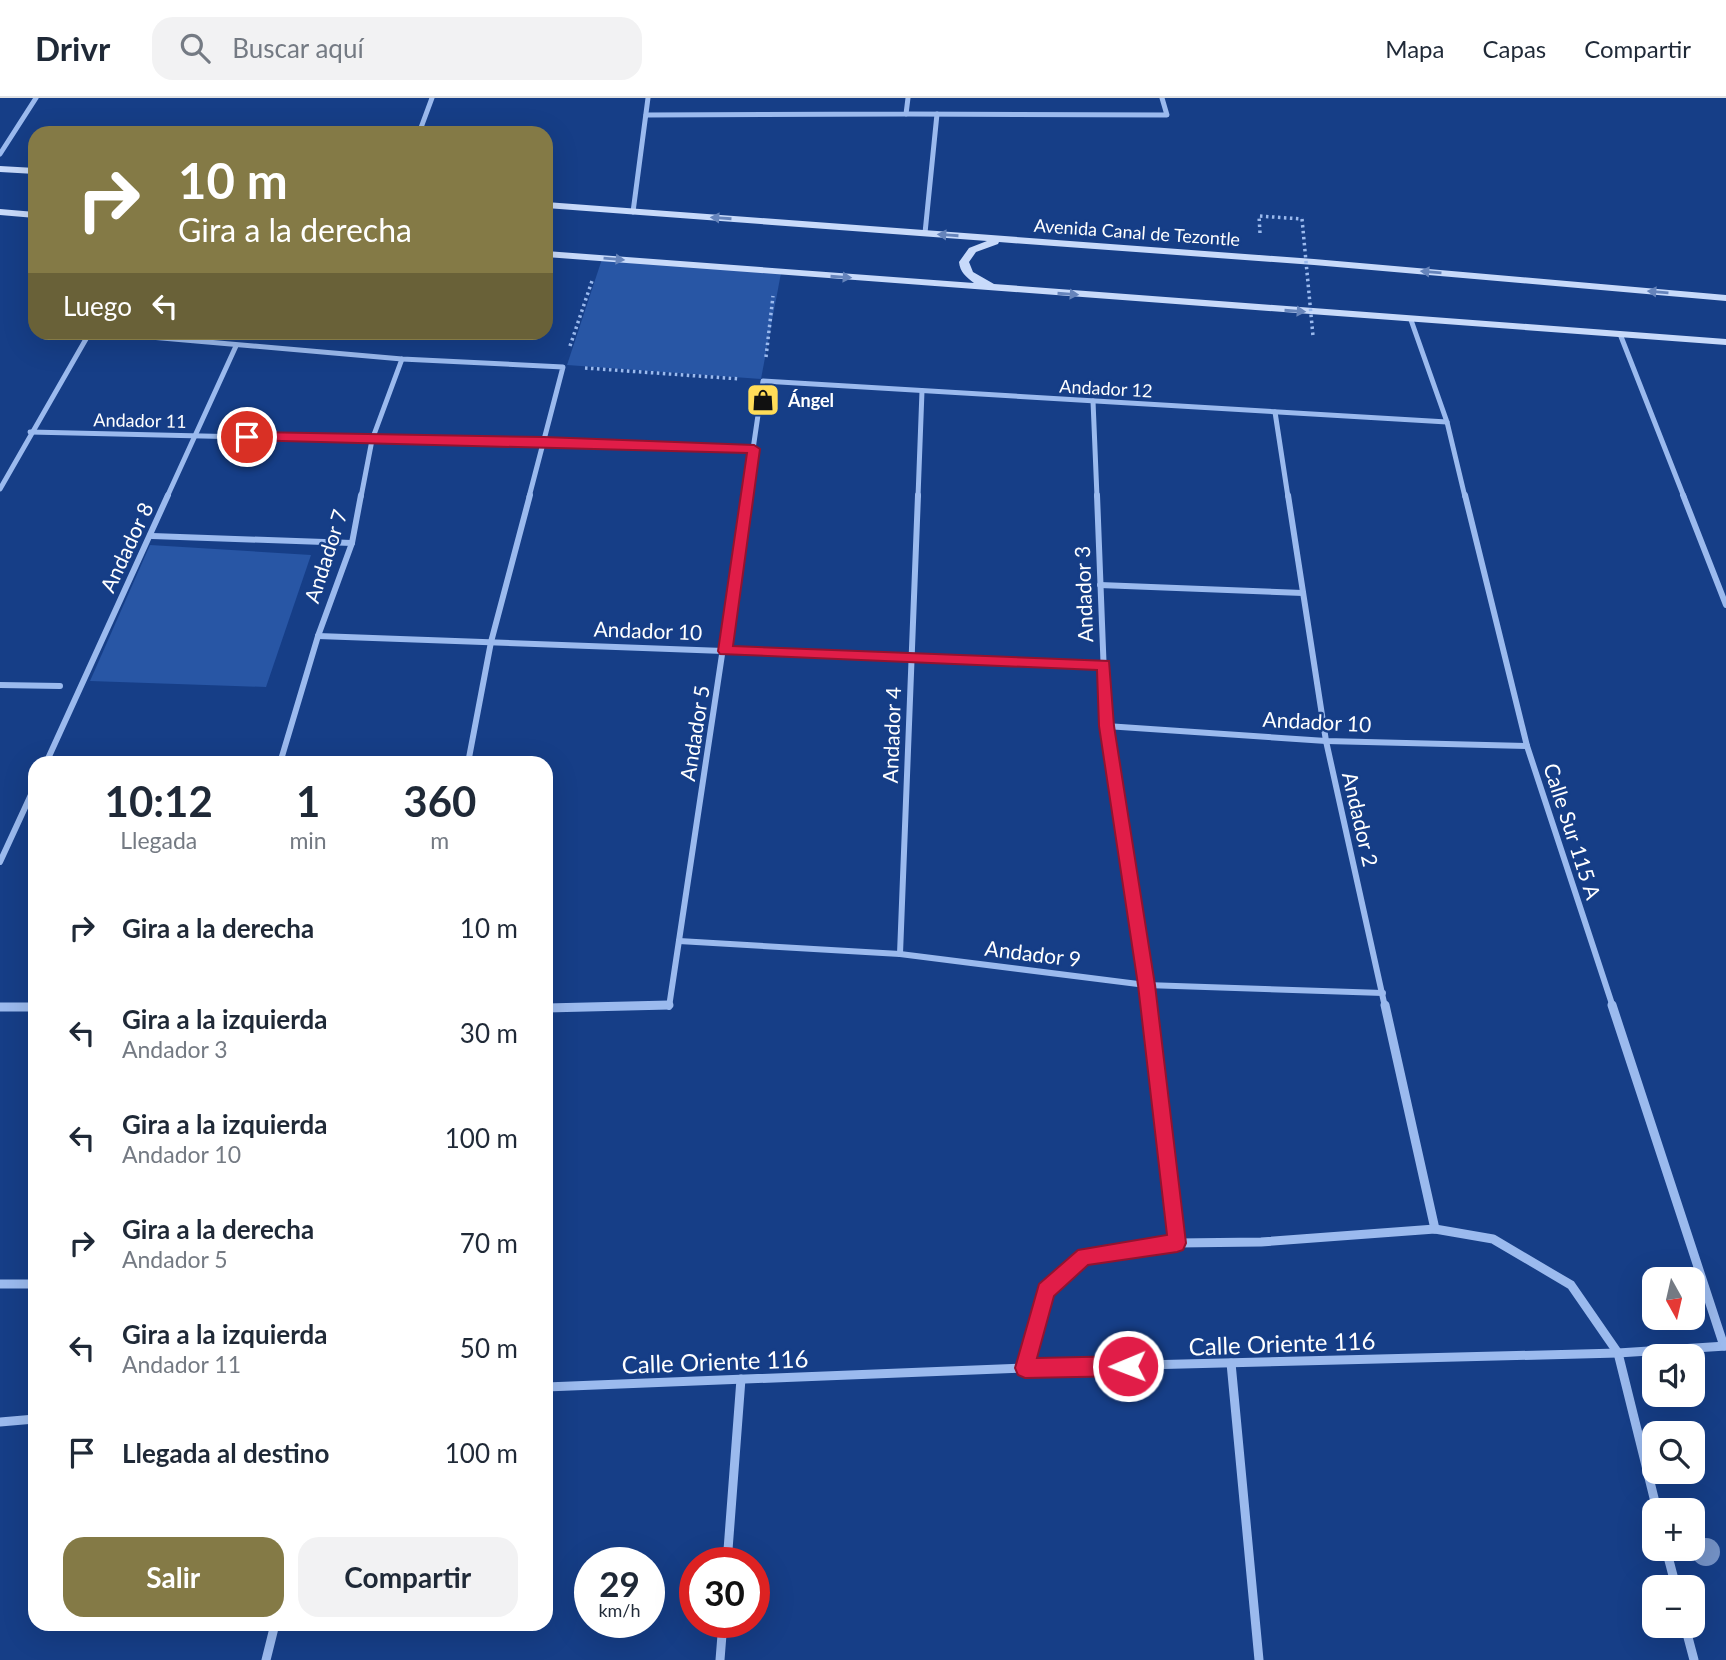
<!DOCTYPE html>
<html lang="es">
<head>
<meta charset="utf-8">
<style>
  :root { --surface:#fff; --page:#f2f2f3; --text:#1f2937; --muted:#747a83; --line:#e0e1e3; --accent:#847a46 }
  body { margin:0; font-family:Lato,sans-serif; background:var(--page); color:var(--text); height:100vh; display:flex; flex-direction:column; font-size:26px; white-space:nowrap }
  * { box-sizing:border-box; margin:0 }
  p { font-size:23px; color:var(--muted) }
  .icon { flex:none; width:38px; height:38px; fill:none; stroke:currentColor; stroke-width:2; stroke-linecap:round; stroke-linejoin:round }
  .map { position:relative; flex:1; overflow:hidden }
  .side { position:absolute; left:28px; top:658px; width:525px; height:875px; display:flex; flex-direction:column; background:var(--surface); border-radius:21px; box-shadow:0 7px 28px #0002 }
  .side>* { flex:none }
  .banner { position:absolute; left:28px; top:28px; width:525px; height:214px; border-radius:21px; box-shadow:0 7px 28px #0002; background:#847a46; color:#fff; overflow:hidden }
  .needle { width:46px; rotate:172deg }
  .fabs { position:absolute; left:1642px; top:1169px; display:grid; gap:14px }
  .fabs a { display:grid; place-items:center; width:63px; height:63px; border-radius:14px; background:var(--surface); box-shadow:0 7px 28px #0002; font-size:35px }
  .speed { position:absolute; left:574px; top:1449px; display:flex; gap:14px; font-size:35px; font-weight:700; text-align:center }
  .speed>* { display:grid; place-content:center; width:91px; height:91px; border-radius:50%; background:var(--surface); box-shadow:0 7px 28px #0002; line-height:1 }
  .speed small { font-size:18px; font-weight:400 }
  .speed .limit { border:10px solid #d22; background:#fff; color:#111 }
  .pin { position:absolute; display:grid; place-items:center; width:60px; height:60px; color:#fff; margin:-30px; border:4px solid #fff; border-radius:50%; box-shadow:0 2px 7px #0007 }
  .me { position:absolute; width:77px; margin:-38px; rotate:269deg; stroke-linejoin:round; filter:drop-shadow(0 0 5px #0008) }
  .turn { display:flex; align-items:center; gap:24px; height:147px; padding:0 35px; font-size:32px }
  .turn .icon { width:91px; height:91px; stroke-width:2.5 }
  .turn b { display:block; font-size:49px; line-height:60px }
  .then { display:flex; align-items:center; height:66px; padding:0 35px; background:#0003; gap:14px; font-size:26px }
  .eta { display:flex; justify-content:space-evenly; align-items:center; height:119px; text-align:center }
  .eta b { font-size:42px; font-weight:700; line-height:49px }
  .cta { display:flex; gap:14px; margin-top:auto; padding:14px 35px }
  .cta a { flex:1; height:80px; border-radius:21px; background:var(--accent); color:#fff; font-size:28px; font-weight:700; line-height:80px; text-align:center }
  .cta a+a { background:var(--page); color:var(--text) }
  ul { padding:0; list-style:none }
  li { display:flex; align-items:center; gap:21px; height:105px; padding:0 35px }
  li div { flex:1 }
  li b { display:block; font-size:26px }
  li em { font-style:normal }
  header { display:flex; align-items:center; gap:42px; box-sizing:border-box; height:98px; padding:0 35px; background:var(--surface); border-bottom:2px solid var(--line) }
  header strong { font-size:33px }
  nav { display:flex; gap:38px; margin-inline-start:auto; font-size:24px }
  .search { width:490px; height:63px; background:var(--page); display:flex; align-items:center; gap:18px; box-sizing:border-box; padding:0 24px; border-radius:21px; color:var(--muted); font-size:26px }
  .map>svg:first-child { display:block }
</style>
</head>
<body>
<header>
<strong>Drivr</strong>
<div class="search"><svg class="icon" aria-label="search" viewBox="0 0 24 24"><circle cx="10" cy="10" r="6"/><path d="M15 15l6 6"/></svg>Buscar aquí</div>
<nav><a>Mapa</a><a>Capas</a><a>Compartir</a></nav>
</header>
<div class="map">
<svg width="1726" height="1562" viewBox="0 0 1726 1562">
  <rect width="100%" height="100%" fill="#163e87"/>
  <!-- green -->
  <g fill="#2856a5">
    <path d="M602 161 781 175 761 281 567 267Z"/>
    <path d="M150 447 311 457 266 589 90 583Z"/>
  </g>
  <g fill="none" stroke-linecap="round" stroke-linejoin="round">
    <!-- path -->
    <g stroke="#9bbaee" stroke-width="3.5" stroke-dasharray="2.5 3.5" stroke-linecap="butt">
      <path d="M1260 135 1259 118 1302 121"/>
      <path d="M570 248 592 183"/>
      <path d="M766 259 773 198"/>
      <path d="M585 270 740 281"/>
    </g>
    <!-- street-far2 -->
    <g stroke="#9bbaee" stroke-width="5">
      <path d="M906 16 1167 17 1162 0"/>
      <path d="M646 17 906 16 908 0"/>
      <path d="M419 35 432 0"/>
      <path d="M0 56 36 0"/>
      <path d="M633 114 648 0"/>
      <path d="M925 135 937 16"/>
      <path d="M1411 222 1447 324 1465 399"/>
      <path d="M93 234 402 261 563 269 529 399"/>
      <path d="M1620 236 1684 399"/>
      <path d="M1093 303 1097 399"/>
      <path d="M1275 314 1288 399"/>
      <path d="M30 334 754 351"/>
      <path d="M0 391 90 234"/>
      <path d="M167 399 236 248"/>
      <path d="M361 399 372 342 402 261"/>
      <path d="M746 399 763 283 1447 324"/>
      <path d="M918 399 922 293"/>
    </g>
    <!-- street-far1 -->
    <g stroke="#9bbaee" stroke-width="6">
      <path d="M1097 397 1106 628 1149 909"/>
      <path d="M1288 397 1326 643 1385 909"/>
      <path d="M1465 397 1527 648 1613 909"/>
      <path d="M1683 397 1726 507"/>
      <path d="M152 438 352 445"/>
      <path d="M1100 487 1303 495"/>
      <path d="M318 538 1104 567"/>
      <path d="M0 587 60 588"/>
      <path d="M1106 628 1326 643 1527 648"/>
      <path d="M46 665 168 397"/>
      <path d="M280 665 318 538 352 445 361 397"/>
      <path d="M468 665 491 544 530 397"/>
      <path d="M0 764 35 688"/>
      <path d="M679 843 900 856 1146 887 1383 895"/>
      <path d="M900 856 918 397"/>
      <path d="M669 909 746 397"/>
    </g>
    <!-- street -->
    <g stroke="#9bbaee" stroke-width="9">
      <path d="M1148 907 1177 1145"/>
      <path d="M1385 907 1435 1131"/>
      <path d="M1612 907 1724 1248"/>
      <path d="M0 909H35"/>
      <path d="M546 910 669 907"/>
      <path d="M0 1186H35"/>
      <path d="M1231 1265 1259 1562"/>
      <path d="M1025 1270 1046 1193 1084 1158 1177 1145 1261 1144 1435 1131 1493 1141 1571 1187 1618 1255 1657 1412"/>
      <path d="M546 1289 1025 1270 1618 1255 1726 1248"/>
      <path d="M0 1324 35 1321"/>
      <path d="M1666 1451 1676 1489"/>
      <path d="M727 1465 741 1281"/>
      <path d="M1685 1528 1694 1562"/>
      <path d="M266 1562 275 1526"/>
      <path d="M720 1562 723 1524"/>
    </g>
    <!-- secondary -->
    <g fill="#c8dafa" fill-rule="evenodd">
      <path d="M0 68 35 70V76L0 74Z"/>
      <path d="M546 104 1314 161 1726 197V203L1314 167 999 144 998 146 976 154 969 164 973 174 994 186 1726 241V247L546 159V153L974 185C966 179 960 174 959 164L969 150 987 143 546 110Z"/>
      <path d="M0 111 35 114V120L0 117Z"/>
    </g>
    <!-- path-bridge -->
    <path stroke="#9bbaee" stroke-width="3.5" stroke-dasharray="2.5 3.5" stroke-linecap="butt" d="M1302 121 1313 238"/>
  </g>
  <!-- trees -->
  <circle fill="#7492c6" cx="1706" cy="1454" r="14"/>
  <!-- one-way arrows -->
  <defs><path id="oneway-solid" d="M-6-.8H1V-3.2L6.5 0L1 3.2V.8H-6Z" transform="scale(1.75)"/></defs>
  <g fill="#6684bb">
    <use href="#oneway-solid" transform="translate(721 120) rotate(-176)"/>
    <use href="#oneway-solid" transform="translate(948 137) rotate(-176)"/>
    <use href="#oneway-solid" transform="translate(614 161) rotate(5)"/>
    <use href="#oneway-solid" transform="translate(1431 174) rotate(-175)"/>
    <use href="#oneway-solid" transform="translate(841 179) rotate(4)"/>
    <use href="#oneway-solid" transform="translate(1658 194) rotate(-175)"/>
    <use href="#oneway-solid" transform="translate(1068 196) rotate(4)"/>
    <use href="#oneway-solid" transform="translate(1295 213) rotate(4)"/>
  </g>
  <!-- route -->
  <path fill="#e11d48" stroke="#92132f" stroke-width="2" d="M247 334 544 339 754 347 760 351 733 548 1109 563 1114 628 1155 887 1186 1145 1183 1152 1177 1154 1088 1167 1054 1198 1037 1260 1128 1258 1135 1261 1137 1268 1135 1275 1128 1278 1025 1280 1018 1277 1015 1270 1039 1186 1078 1152 1167 1137 1138 887 1099 628 1097 572 720 556 718 553 747 355 242 342V336Z"/>
  <!-- icons -->
  <defs>
    <symbol id="shop-square" viewBox="-11 -11 22 22"><rect x="-9" y="-9" width="18" height="18" rx="4" fill="#ffdc58" stroke="#163e87"/><path d="M-5-2.5h2.3a2.7 3.5 0 0 1 5.4 0H5L5.5 6h-11ZM-1.5-2.5h3a1.5 2.3 0 0 0-3 0Z" fill="#111"/></symbol>
  </defs>
  <g fill-rule="evenodd">
    <use href="#shop-square" x="744" y="283" width="38" height="38"/>
  </g>
  <g text-anchor="middle" dominant-baseline="central" stroke-width="5" stroke-linejoin="round" paint-order="stroke">
    <!-- far-street labels -->
    <g font-size="18" fill="#fff" stroke="#163e87">
      <text transform="translate(1137 134) rotate(4)">Avenida Canal de Tezontle</text>
      <text transform="translate(1106 290) rotate(3)">Andador 12</text>
      <text transform="translate(140 322) rotate(1)">Andador 11</text>
    </g>
    <!-- far-poi labels -->
    <g font-size="18" font-weight="bold" fill="#fff" stroke="#163e87" text-anchor="start">
      <text x="788" y="302">Ángel</text>
    </g>
    <!-- street labels -->
    <g font-size="21" fill="#fff" stroke="#163e87">
      <text transform="translate(126 449) rotate(-65)">Andador 8</text>
      <text transform="translate(325 458) rotate(-72)">Andador 7</text>
      <text transform="translate(1083 496) rotate(-92)">Andador 3</text>
      <text transform="translate(648 532) rotate(2)">Andador 10</text>
      <text transform="translate(1317 623) rotate(3)">Andador 10</text>
      <text transform="translate(694 635) rotate(-81)">Andador 5</text>
      <text transform="translate(891 637) rotate(-88)">Andador 4</text>
      <text transform="translate(1361 721) rotate(77)">Andador 2</text>
      <text transform="translate(1573 733) rotate(72)">Calle Sur 115 A</text>
      <text transform="translate(1033 855) rotate(7)">Andador 9</text>
    </g>
    <!-- near-street labels -->
    <g font-size="24" fill="#fff" stroke="#163e87">
      <text transform="translate(1282 1245) rotate(-2)">Calle Oriente 116</text>
      <text transform="translate(715 1263) rotate(-2)">Calle Oriente 116</text>
    </g>
  </g>
</svg>
<div class="fabs">
<a><svg class="needle" viewBox="-14 -14 28 28"><path d="M0-13l5 13h-10z" fill="#e53935"/><path d="M0 13l5-13h-10z" fill="#747a83"/></svg></a>
<a><svg class="icon" aria-label="sound" viewBox="0 0 24 24"><path d="M4 9h4l5-4v14l-5-4H4zM17 9q2 3 0 6"/></svg></a>
<a><svg class="icon" aria-label="search" viewBox="0 0 24 24"><circle cx="10" cy="10" r="6"/><path d="M15 15l6 6"/></svg></a>
<a>+</a>
<a>−</a>
</div>
<div class="speed"><div>29<small>km/h</small></div><div class="limit">30</div></div>
<div class="pin" style="left:247px;top:339px;background:#d93025"><svg class="icon" aria-label="arrive" viewBox="0 0 24 24"><path d="M6 21V4h12l-3 4 3 4H6"/></svg></div>
<svg class="me" style="left:1128px;top:1268px" viewBox="-20 -20 40 40"><circle r="17" fill="#e11d48" stroke="#fff" stroke-width="3"/><path d="M0-11L8 9 0 5-8 9z" fill="#fff"/></svg>
<div class="banner">
<div class="turn"><svg class="icon" aria-label="right" viewBox="0 0 24 24"><path d="M7 20v-9h11M14 6l5 5-5 5"/></svg><div><b>10 m</b>Gira a la derecha</div></div>
<div class="then">Luego<svg class="icon" aria-label="left" viewBox="0 0 24 24"><path d="M17 20v-9H6M10 6l-5 5 5 5"/></svg></div>
</div>
<section class="side">
<div class="eta">
<div><b>10:12</b><p>Llegada</p></div>
<div><b>1</b><p>min</p></div>
<div><b>360</b><p>m</p></div>
</div>
<ul>
<li><svg class="icon" aria-label="right" viewBox="0 0 24 24"><path d="M7 20v-9h11M14 6l5 5-5 5"/></svg><div><b>Gira a la derecha</b></div><em>10 m</em></li>
<li><svg class="icon" aria-label="left" viewBox="0 0 24 24"><path d="M17 20v-9H6M10 6l-5 5 5 5"/></svg><div><b>Gira a la izquierda</b><p>Andador 3</p></div><em>30 m</em></li>
<li><svg class="icon" aria-label="left" viewBox="0 0 24 24"><path d="M17 20v-9H6M10 6l-5 5 5 5"/></svg><div><b>Gira a la izquierda</b><p>Andador 10</p></div><em>100 m</em></li>
<li><svg class="icon" aria-label="right" viewBox="0 0 24 24"><path d="M7 20v-9h11M14 6l5 5-5 5"/></svg><div><b>Gira a la derecha</b><p>Andador 5</p></div><em>70 m</em></li>
<li><svg class="icon" aria-label="left" viewBox="0 0 24 24"><path d="M17 20v-9H6M10 6l-5 5 5 5"/></svg><div><b>Gira a la izquierda</b><p>Andador 11</p></div><em>50 m</em></li>
<li><svg class="icon" aria-label="arrive" viewBox="0 0 24 24"><path d="M6 21V4h12l-3 4 3 4H6"/></svg><div><b>Llegada al destino</b></div><em>100 m</em></li>
</ul>
<div class="cta"><a>Salir</a><a>Compartir</a></div>
</section>
</div>
</body>
</html>
